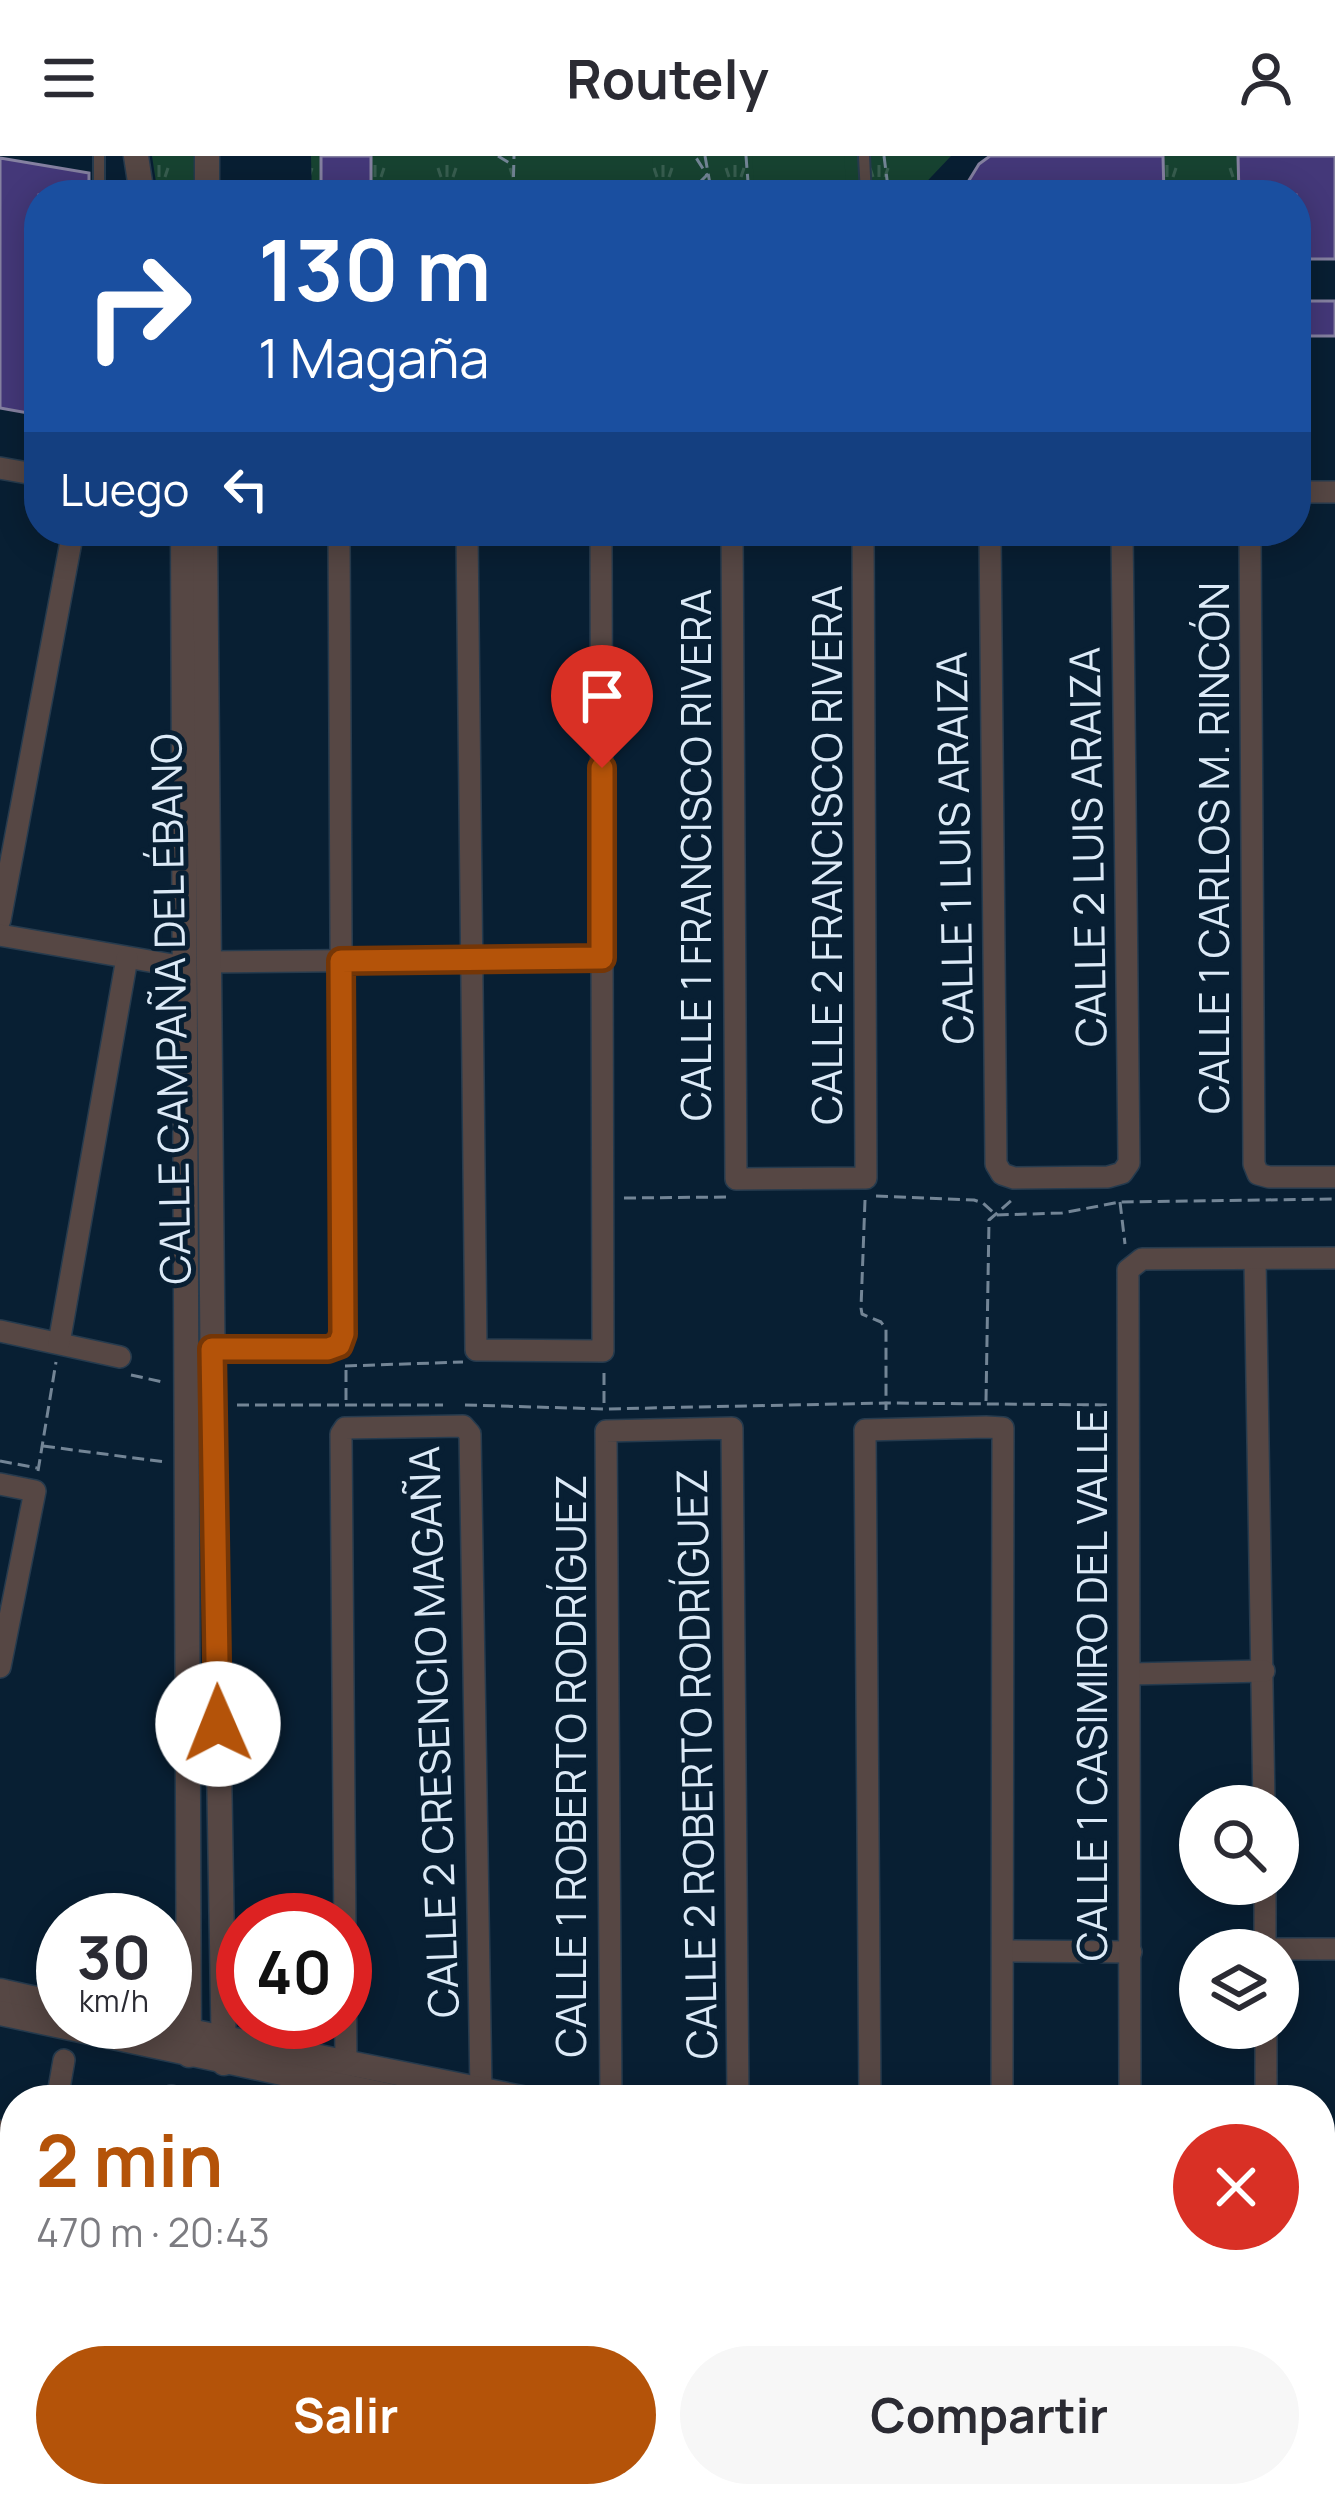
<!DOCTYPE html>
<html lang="es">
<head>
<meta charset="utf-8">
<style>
  :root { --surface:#fff; --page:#f7f7f7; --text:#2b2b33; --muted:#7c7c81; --accent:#b45309 }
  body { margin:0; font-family:Manrope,sans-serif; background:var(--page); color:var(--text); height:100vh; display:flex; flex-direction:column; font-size:45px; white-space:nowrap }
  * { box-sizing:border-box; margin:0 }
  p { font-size:39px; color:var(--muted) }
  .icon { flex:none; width:66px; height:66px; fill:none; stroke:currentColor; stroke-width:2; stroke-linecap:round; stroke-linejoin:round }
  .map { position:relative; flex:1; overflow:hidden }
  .details { position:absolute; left:0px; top:1929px; width:1335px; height:423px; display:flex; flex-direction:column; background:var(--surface); border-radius:48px 48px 0 0; box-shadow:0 6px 30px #0003 }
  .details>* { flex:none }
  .top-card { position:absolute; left:24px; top:24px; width:1287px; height:366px; border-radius:48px; box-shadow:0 6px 30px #0003; background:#1a4fa0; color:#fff; overflow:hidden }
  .buttons { position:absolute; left:1179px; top:1629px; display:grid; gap:24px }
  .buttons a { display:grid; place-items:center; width:120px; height:120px; border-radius:50%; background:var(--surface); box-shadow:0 6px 30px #0003; font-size:60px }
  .speed { position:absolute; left:36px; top:1737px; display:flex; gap:24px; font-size:60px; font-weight:700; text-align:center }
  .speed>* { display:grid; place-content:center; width:156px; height:156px; border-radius:50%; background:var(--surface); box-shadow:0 6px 30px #0003; line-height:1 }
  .speed small { font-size:30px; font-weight:400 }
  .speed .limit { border:18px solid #d22; background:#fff; color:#111 }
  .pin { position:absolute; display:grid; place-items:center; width:102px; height:102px; color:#fff; margin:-123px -51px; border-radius:50% 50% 50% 0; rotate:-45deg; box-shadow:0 0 12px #0007 }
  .pin .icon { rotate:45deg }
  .me { position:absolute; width:132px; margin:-66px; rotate:359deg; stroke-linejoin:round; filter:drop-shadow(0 0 9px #0008) }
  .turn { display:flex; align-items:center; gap:42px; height:252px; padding:0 36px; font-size:54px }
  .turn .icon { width:156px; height:156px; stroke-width:2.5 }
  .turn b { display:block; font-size:84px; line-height:102px }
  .then { display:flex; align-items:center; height:114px; padding:0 36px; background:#0003; gap:24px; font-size:45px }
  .round { display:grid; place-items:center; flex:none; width:126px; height:126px; border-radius:63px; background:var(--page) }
  .overview { display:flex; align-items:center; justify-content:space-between; height:204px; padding:0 36px }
  h1 { font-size:72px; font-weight:700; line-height:90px; color:var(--accent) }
  .button { display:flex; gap:24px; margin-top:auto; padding:24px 36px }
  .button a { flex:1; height:138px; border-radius:72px; background:var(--accent); color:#fff; font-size:48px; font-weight:700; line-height:138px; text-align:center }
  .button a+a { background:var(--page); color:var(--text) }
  header { display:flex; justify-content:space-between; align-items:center; height:156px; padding:0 36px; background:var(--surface); font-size:54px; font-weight:700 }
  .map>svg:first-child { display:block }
</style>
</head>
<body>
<header><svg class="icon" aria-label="menu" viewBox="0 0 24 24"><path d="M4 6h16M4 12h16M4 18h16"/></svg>Routely<svg class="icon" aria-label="person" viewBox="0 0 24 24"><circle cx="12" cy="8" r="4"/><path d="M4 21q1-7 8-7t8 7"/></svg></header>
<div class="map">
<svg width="1335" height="2350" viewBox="0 0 1335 2350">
  <defs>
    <pattern id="grass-tufts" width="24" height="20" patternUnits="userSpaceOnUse" patternTransform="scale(3)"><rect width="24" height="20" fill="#174331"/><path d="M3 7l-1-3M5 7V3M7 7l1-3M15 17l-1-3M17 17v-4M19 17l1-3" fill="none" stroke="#385e50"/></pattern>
  </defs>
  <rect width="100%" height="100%" fill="#081f33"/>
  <!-- grass -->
  <g fill="url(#grass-tufts)">
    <path d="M152 0H198V39H158Z"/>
    <path d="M311 0H951L914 39H312Z"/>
    <path d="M1132 0H1271L1272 39H1133Z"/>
  </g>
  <!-- pitch -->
  <g fill="#174331">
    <path d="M514 0H652L653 39H513Z"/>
    <path d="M752 0H844L847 39H755Z"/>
  </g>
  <!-- building -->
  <g fill="#443879" stroke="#8581a1" stroke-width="3">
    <rect x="321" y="0" width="50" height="39"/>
    <path d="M990 0H1163L1164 39H960L979 8Z"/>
    <path d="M1238 0H1335V103H1296V39H1239Z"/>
    <path d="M0 2 89 17V39H39V259L0 252Z"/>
    <rect x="1296" y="145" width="39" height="35"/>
  </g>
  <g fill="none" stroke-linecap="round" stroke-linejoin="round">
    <defs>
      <g id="service">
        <path d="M99 0V39"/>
        <path d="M864 0 866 39"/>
      </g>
      <g id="minor">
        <path d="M0 312 39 319"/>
        <path d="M1296 336H1335"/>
        <path d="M467 375 476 1194 603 1195 601 375"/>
        <path d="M732 375 736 1023 866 1022 863 375"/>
        <path d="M990 375 996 1008 1002 1018 1014 1022 1108 1021 1122 1017 1129 1007 1122 375"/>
        <path d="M1250 375 1254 1008 1258 1018 1269 1021H1335"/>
        <path d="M0 764 73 375"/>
        <path d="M0 779 184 811"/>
        <path d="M208 806 602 802"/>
        <path d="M1255 1103 1264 1650"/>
        <path d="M0 1175 120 1201"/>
        <path d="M59 1187 127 802"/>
        <path d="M212 1193H328L339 1189 343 1178 339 375"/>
        <path d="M0 1328 35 1335 0 1511"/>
        <path d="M1131 1518 1264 1515"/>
        <path d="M1265 1728V1794"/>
        <path d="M1265 1793H1335"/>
        <path d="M1003 1795 1131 1796"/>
        <path d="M1266 1872V1944"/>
        <path d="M346 1908 341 1278 345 1272 463 1270 470 1278 481 1935"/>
        <path d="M57 1944 64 1904"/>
        <path d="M170 1944 171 1940"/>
        <path d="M611 1944 606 1275 732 1272 738 1944"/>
        <path d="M870 1944 865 1274 986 1271 1003 1272 1002 1944"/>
        <path d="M1130 1944 1128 1114 1142 1103 1335 1102"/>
        <path d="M0 1975 15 1978"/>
        <path d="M0 2281 15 2195"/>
        <path d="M444 2337 463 2340"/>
        <path d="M223 2350 225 2337"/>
        <path d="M337 2350 339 2337"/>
        <path d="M681 2350 684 2337"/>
        <path d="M826 2350 829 2337"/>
        <path d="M965 2350V2337"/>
        <path d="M1115 2350V2337"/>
        <path d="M1258 2350V2337"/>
      </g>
      <g id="tertiary">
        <path d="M136 0 142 39"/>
        <path d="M207 39V0"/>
        <path d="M183 375 189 1899"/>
        <path d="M205 375 213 1249 224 1907"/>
        <path d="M0 1835 63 1849"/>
        <path d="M0 1857 409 1944"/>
        <path d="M145 1866 532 1944"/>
        <path d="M1320 2179 1335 2180"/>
        <path d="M1320 2211 1335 2212"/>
      </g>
    </defs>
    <!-- service casing -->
    <use href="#service" stroke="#263b4e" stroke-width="14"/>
    <!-- minor casing -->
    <use href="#minor" stroke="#263b4e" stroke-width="24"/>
    <!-- tertiary casing -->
    <use href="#tertiary" stroke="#263b4e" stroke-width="27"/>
    <!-- path -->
    <g stroke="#738596" stroke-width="3" stroke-dasharray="12 6" stroke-linecap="butt">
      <path d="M498 0 511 8"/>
      <path d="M705 0 712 39"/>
      <path d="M746 0 749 39"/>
      <path d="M884 0 889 39"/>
      <path d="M513 39 514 0"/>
      <path d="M687 39 707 19 695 0"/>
      <path d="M876 1040 974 1044 983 1047 996 1059 1062 1057 1120 1046 1333 1043"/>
      <path d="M624 1042 728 1041"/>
      <path d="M865 1044 861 1152 862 1158 881 1166 886 1173V1254"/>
      <path d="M1120 1046 1125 1088"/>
      <path d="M345 1210 463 1206"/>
      <path d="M346 1214V1246"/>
      <path d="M604 1217V1249"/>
      <path d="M131 1219 163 1226"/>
      <path d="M986 1245 989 1064 1012 1044"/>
      <path d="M237 1249H443"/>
      <path d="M465 1249 604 1253 886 1247 1109 1249"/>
      <path d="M43 1290 165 1306"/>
      <path d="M0 1305 37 1312"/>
      <path d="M38 1315 56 1206"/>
    </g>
    <!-- service -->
    <use href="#service" stroke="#564744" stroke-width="10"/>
    <!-- minor -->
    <use href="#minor" stroke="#564744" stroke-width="21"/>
    <!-- tertiary -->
    <use href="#tertiary" stroke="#564744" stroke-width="24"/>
  </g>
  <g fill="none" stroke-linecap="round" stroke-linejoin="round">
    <defs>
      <path id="route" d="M218 1568 212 1193H328L339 1189 343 1178 341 805 602 802V612"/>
    </defs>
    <!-- route casing -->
    <use href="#route" stroke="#753606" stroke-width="30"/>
    <!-- route -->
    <use href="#route" stroke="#b45309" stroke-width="21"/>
  </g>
  <g text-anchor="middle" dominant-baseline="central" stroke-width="10" stroke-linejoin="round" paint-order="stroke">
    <!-- street labels -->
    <g font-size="42" fill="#dceaf7" stroke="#081f33">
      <text transform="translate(1087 691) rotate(-91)">CALLE 2 LUIS ARAIZA</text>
      <text transform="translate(954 692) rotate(-91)">CALLE 1 LUIS ARAIZA</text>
      <text transform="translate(1213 692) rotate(-90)">CALLE 1 CARLOS M. RINCÓN</text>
      <text transform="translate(695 699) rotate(-90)">CALLE 1 FRANCISCO RIVERA</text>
      <text transform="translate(826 699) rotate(-90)">CALLE 2 FRANCISCO RIVERA</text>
      <text transform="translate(170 853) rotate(-91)">CALLE CAMPAÑA DEL ÉBANO</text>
      <text transform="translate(1091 1529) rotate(-90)">CALLE 1 CASIMIRO DEL VALLE</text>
      <text transform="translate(433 1576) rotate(-92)">CALLE 2 CRESENCIO MAGAÑA</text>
      <text transform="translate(696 1608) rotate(-91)">CALLE 2 ROBERTO RODRÍGUEZ</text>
      <text transform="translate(570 1610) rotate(-90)">CALLE 1 ROBERTO RODRÍGUEZ</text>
    </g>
  </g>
</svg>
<div class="buttons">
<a><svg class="icon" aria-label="search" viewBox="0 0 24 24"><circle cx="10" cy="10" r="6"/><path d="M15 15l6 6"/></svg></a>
<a><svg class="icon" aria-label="layers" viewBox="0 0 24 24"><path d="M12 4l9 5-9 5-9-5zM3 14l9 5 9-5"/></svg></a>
</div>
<div class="speed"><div>30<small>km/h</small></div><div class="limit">40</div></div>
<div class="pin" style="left:602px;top:612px;background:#d93025"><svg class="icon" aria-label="arrive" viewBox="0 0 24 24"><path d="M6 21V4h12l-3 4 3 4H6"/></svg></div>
<svg class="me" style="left:218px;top:1568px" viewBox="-20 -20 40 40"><circle r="19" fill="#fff"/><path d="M0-13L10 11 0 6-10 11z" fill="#b45309"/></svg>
<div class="top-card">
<div class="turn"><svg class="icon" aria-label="right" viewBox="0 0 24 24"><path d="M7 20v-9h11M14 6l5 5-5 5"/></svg><div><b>130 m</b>1 Magaña</div></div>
<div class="then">Luego<svg class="icon" aria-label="left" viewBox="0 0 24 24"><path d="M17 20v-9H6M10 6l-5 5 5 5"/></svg></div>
</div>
<section class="details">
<div class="overview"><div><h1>2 min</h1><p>470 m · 20:43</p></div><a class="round" style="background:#d93025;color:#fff"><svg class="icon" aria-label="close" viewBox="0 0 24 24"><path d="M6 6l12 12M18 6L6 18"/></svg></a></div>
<div class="button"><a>Salir</a><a>Compartir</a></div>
</section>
</div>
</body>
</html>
